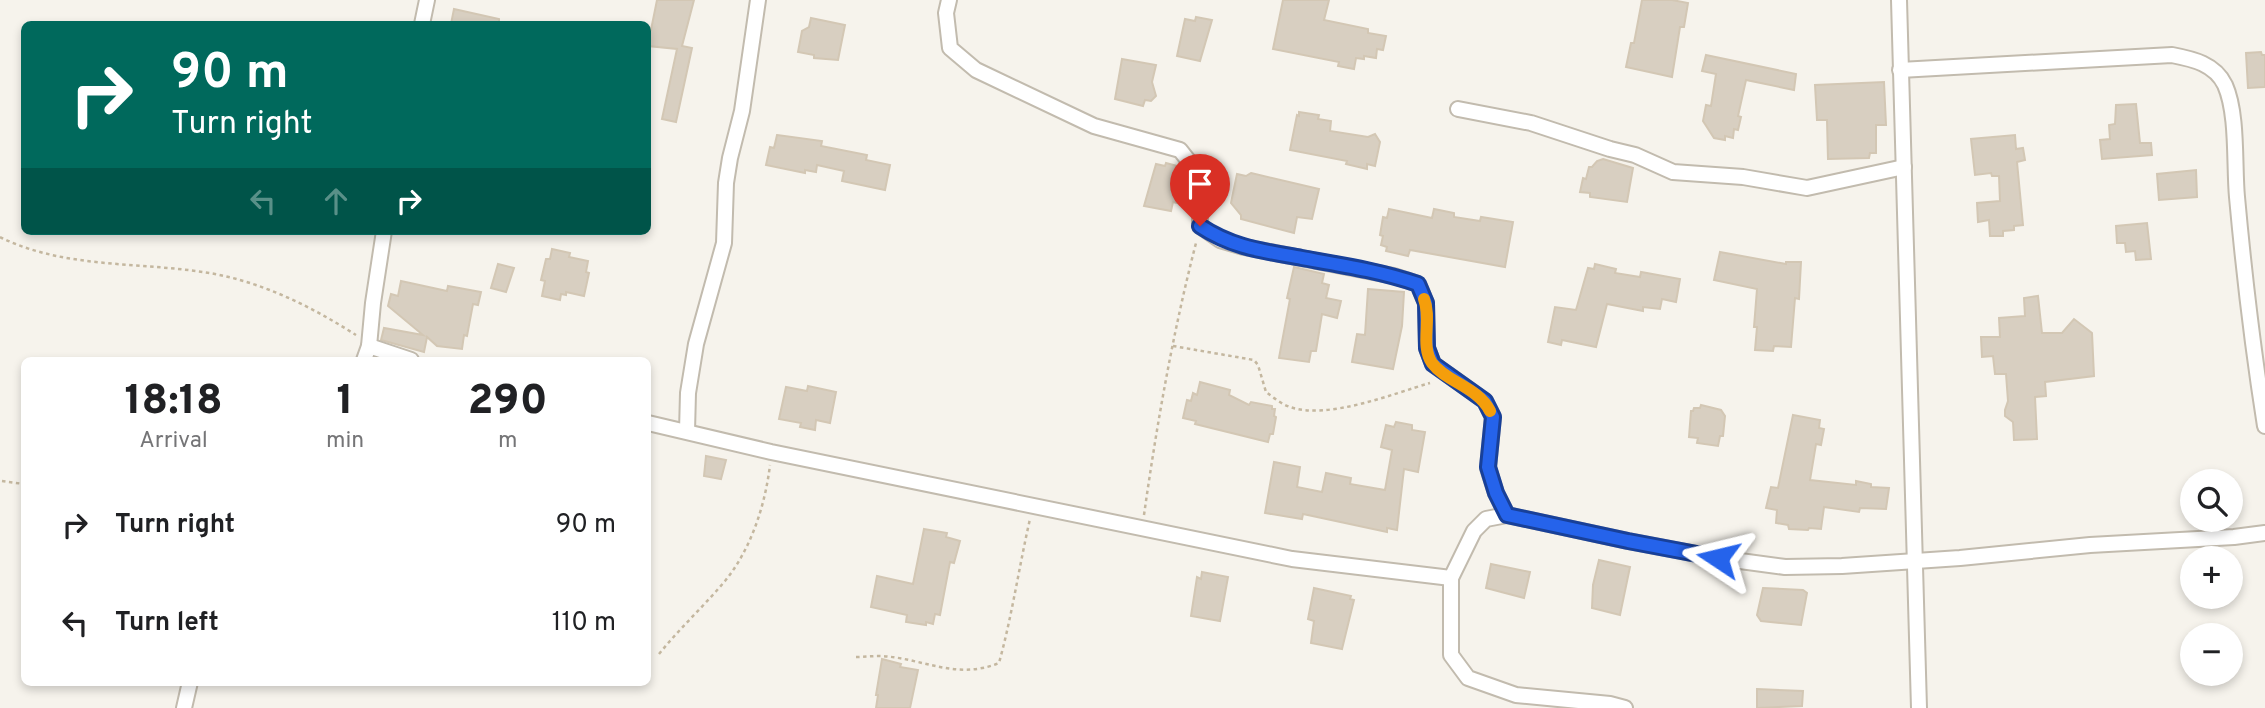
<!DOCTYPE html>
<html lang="en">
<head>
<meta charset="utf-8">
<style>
  :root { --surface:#fff; --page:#f6f6f6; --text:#202124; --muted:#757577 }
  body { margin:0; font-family:Overpass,sans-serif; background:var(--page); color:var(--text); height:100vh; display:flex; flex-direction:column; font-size:26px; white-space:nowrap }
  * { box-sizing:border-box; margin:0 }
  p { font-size:23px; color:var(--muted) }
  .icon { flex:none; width:38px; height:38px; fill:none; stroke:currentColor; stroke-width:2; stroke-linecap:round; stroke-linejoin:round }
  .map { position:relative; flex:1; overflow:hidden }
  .panel { position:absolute; left:21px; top:357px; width:630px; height:329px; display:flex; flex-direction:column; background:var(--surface); border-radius:10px; box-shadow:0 4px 10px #0003 }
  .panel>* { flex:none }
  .banner { position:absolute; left:21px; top:21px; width:630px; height:214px; border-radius:10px; box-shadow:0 4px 10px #0003; background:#00695c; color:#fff; overflow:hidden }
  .controls { position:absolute; left:2180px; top:469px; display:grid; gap:14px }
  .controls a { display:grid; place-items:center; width:63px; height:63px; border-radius:50%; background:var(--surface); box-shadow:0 4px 10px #0003; font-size:35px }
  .pin { position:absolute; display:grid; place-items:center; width:60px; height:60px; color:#fff; margin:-72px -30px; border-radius:50% 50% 50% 0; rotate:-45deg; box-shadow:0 0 7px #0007 }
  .pin .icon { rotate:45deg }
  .me { position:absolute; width:77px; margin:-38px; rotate:280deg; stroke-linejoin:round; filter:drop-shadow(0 0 5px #0008) }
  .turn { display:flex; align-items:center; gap:24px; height:147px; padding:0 35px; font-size:32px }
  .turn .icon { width:91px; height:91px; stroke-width:2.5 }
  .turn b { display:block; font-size:49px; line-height:60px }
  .lanes { display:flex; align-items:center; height:66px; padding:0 35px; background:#0003; justify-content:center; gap:35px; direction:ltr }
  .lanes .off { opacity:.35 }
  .eta { display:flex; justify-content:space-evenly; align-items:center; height:119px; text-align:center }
  .eta b { font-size:42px; font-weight:800; line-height:49px }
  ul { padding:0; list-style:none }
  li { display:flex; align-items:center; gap:21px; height:98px; padding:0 35px }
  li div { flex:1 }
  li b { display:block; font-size:26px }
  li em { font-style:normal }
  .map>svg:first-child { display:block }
</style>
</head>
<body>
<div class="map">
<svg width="2265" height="708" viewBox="0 0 2265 708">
  <rect width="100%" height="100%" fill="#f6f3ec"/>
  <!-- building -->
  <g fill="#d8cfc1" stroke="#d3c7b4" stroke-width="2">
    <path d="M657 0H694L682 46 692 48 676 122 662 119 677 49 648 46V30H651Z"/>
    <path d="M1283 0H1329L1324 20 1368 29V33L1386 36 1383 50 1377 49 1376 58 1364 56V59L1356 58 1354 69 1338 66 1339 62 1273 49Z"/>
    <path d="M1642 0H1672L1688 3 1684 27H1680L1672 77 1626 67 1631 43H1634Z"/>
    <path d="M454 9 499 19V24H451Z"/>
    <path d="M1196 17 1212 20 1200 61 1177 56 1185 19 1195 21Z"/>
    <path d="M811 18 845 25 838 60 814 58V55L798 52 802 31 809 27Z"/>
    <path d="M2261 52 2262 55H2265V87L2248 88 2246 53Z"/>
    <path d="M1706 55 1796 74 1794 90 1746 80 1738 116 1741 117 1738 130 1734 129 1733 138 1725 136V140L1714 138 1703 121 1706 105 1711 106 1716 74 1702 71Z"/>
    <path d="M1122 59 1156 65 1152 82 1156 96 1151 101 1145 100 1143 106 1115 99Z"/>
    <path d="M1884 82 1886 125H1876V153H1870L1869 158 1828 159 1827 120H1817L1815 85Z"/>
    <path d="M2136 104 2140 143H2151L2152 155 2102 159 2100 140 2110 139 2109 125 2115 124 2116 105Z"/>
    <path d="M1299 112 1319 115 1318 119 1331 121 1330 131 1368 137 1375 134 1380 142 1375 166 1367 164V169L1346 164 1347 161 1290 150 1297 115 1299 116Z"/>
    <path d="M777 135 822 141 821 146 867 155 866 160 890 165 885 190 842 181 844 171 817 165 816 172 805 170V173L766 165 770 147 774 148Z"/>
    <path d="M2015 135 2016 149 2023 148 2025 160 2017 162 2023 225 2014 226V230L2003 231V236H1990L1989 220 1978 222 1977 203 2000 201 1999 176H1992L1991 173 1975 175 1971 139Z"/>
    <path d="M1603 159 1633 168 1627 202 1590 197V193L1580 192 1583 178 1586 179 1589 167H1592L1597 161Z"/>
    <path d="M1166 163 1181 167 1177 203 1173 202 1171 211 1144 206 1156 164 1165 166Z"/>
    <path d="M2196 170 2197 197 2159 200 2157 174Z"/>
    <path d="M1251 173 1319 189 1312 219 1297 217 1294 233 1241 219V215L1231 203 1237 174 1246 176Z"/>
    <path d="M1389 209 1432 218 1434 209 1454 213V217L1480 221 1481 217 1513 222 1505 267 1410 250 1408 256 1386 251 1387 247 1381 245 1383 236 1380 235 1383 217 1387 218Z"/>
    <path d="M2147 223 2151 259 2136 260 2135 251 2126 252 2125 243H2117L2116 226Z"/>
    <path d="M552 249 570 253 569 257 588 261 586 272 589 273 584 296 566 292V295L561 294 560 300 542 296 545 281 541 280 546 259H550Z"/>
    <path d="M1720 252 1786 264V262H1801L1799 299 1795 298 1791 347 1774 346 1773 351 1755 350 1757 327H1754L1757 289 1714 280Z"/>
    <path d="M498 264 514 268 506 292 491 288Z"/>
    <path d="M1595 264 1616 269 1615 273 1640 277 1641 272 1680 279 1676 302 1662 299 1660 309 1643 307V311L1607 304 1596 347 1562 340 1561 345 1548 342 1555 307 1576 310 1588 268 1594 269Z"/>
    <path d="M1294 267 1324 274 1322 283 1329 285 1326 298 1341 301 1337 318 1322 314 1316 351H1311L1309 362 1279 358 1290 299 1287 298Z"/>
    <path d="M401 281 447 291 448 286 481 292 478 305 473 304 467 336 464 335 462 349 437 346 427 337 424 352 381 340 384 328 423 335 388 306 391 294 398 296Z"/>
    <path d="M1368 289 1404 292 1402 326 1393 369 1352 362 1357 334 1365 335Z"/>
    <path d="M2038 296 2042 333H2062L2074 319 2092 333 2094 376 2045 382 2046 396 2035 397 2037 439 2014 440 2013 422 2005 416V410L2008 401 2006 374H1995L1993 356 1982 357 1981 337H2000L1999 318 2025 316 2024 298Z"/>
    <path d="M1200 382 1230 390 1229 395 1249 405 1251 402 1272 406V409H1275L1274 416 1276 417 1273 434H1270L1268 442 1195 424 1196 421 1183 418 1187 400 1191 401 1193 393 1197 395Z"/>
    <path d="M808 386 836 392 830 423 816 420 815 430 800 427 801 423 779 419 786 387 807 391Z"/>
    <path d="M1701 405 1721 410 1725 416 1723 436H1720L1718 446 1697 443 1698 438 1689 437 1691 411H1693L1694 408H1700Z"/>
    <path d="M1793 415 1820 420 1819 428 1824 429 1821 445 1816 444 1810 480 1856 485V481L1871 484V487L1889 488 1886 509 1860 508 1859 512 1824 507 1821 529 1809 528 1808 530 1789 529 1788 525 1776 523 1777 510 1766 508 1771 487 1778 488Z"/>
    <path d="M1396 422 1412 425V430L1425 432 1418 472 1404 469 1397 530 1387 528V532L1303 514 1302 519 1265 513 1274 462 1300 467 1297 487 1322 492 1326 473 1351 478 1350 484 1385 490 1392 450 1381 447 1386 425 1394 427Z"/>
    <path d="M706 456 726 460 721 479 704 476Z"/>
    <path d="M924 529 947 533 946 537 960 541 954 563 950 562 940 615 935 614 933 624 926 622V625L906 622 907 615 871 607 877 576 913 584Z"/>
    <path d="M1599 560 1630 567 1620 615 1592 608 1593 585Z"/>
    <path d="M1491 564 1530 572 1524 598 1486 588Z"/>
    <path d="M1202 572 1228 577 1220 621 1191 616 1197 577 1201 579Z"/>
    <path d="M1314 588 1351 596 1350 599 1354 600 1342 649 1311 643 1314 621 1308 619Z"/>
    <path d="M1763 588 1803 590 1807 593 1801 625 1761 621 1757 615Z"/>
    <path d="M882 659 901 664 900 667 918 670 910 708H876L878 695H876Z"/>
    <path d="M1757 689 1803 691 1802 706 1757 708Z"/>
  </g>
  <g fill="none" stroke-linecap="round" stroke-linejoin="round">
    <defs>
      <g id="street">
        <path d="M949 0 946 13 950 48 976 70 1094 126 1180 150 1191 164 1200 188V226L1220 240 1244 247 1394 276 1418 284 1426 303 1427 348 1433 364 1485 401 1493 417 1488 468 1496 493 1507 515"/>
        <path d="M1899 0 1919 708"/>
        <path d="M422 24 427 0"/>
        <path d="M1900 70 2172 55C2193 59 2215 64 2225 85 2238 114 2234 165 2237 197 2244 274 2253 350 2265 426"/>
        <path d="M1458 109 1531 123 1610 149 1635 155 1673 172 1743 177 1807 188 1904 167"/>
        <path d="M369 346 373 303 384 231"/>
        <path d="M364 360 369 346 411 360"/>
        <path d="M648 423 771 452 1292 559 1451 578 1474 531 1486 519 1507 515 1628 541 1718 558 1785 567 1842 566 1960 558 2090 545 2234 537 2265 533"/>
        <path d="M687 431 688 393 696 344 724 243 726 183 730 158 742 111 758 0"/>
        <path d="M1451 578V655L1468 678 1516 695 1610 704 1625 708"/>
        <path d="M184 708 190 682"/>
      </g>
    </defs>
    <!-- street casing -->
    <use href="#street" stroke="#c2bbae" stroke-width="18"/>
    <!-- path -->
    <g stroke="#c4b79f" stroke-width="2.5" stroke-dasharray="3.5 3.5" stroke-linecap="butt">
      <path d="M0 237C66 270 144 261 215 274 266 284 312 307 356 335"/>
      <path d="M1173 346 1254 360 1258 365 1266 392C1273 397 1281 404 1290 407 1328 420 1392 394 1430 383"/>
      <path d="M2 481 24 484"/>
      <path d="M1144 515C1157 423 1173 332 1196 243"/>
      <path d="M659 654C680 628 704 606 725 581 751 549 765 506 770 465"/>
      <path d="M856 657C864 657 871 656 879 656 921 657 955 681 999 663 1012 616 1019 567 1030 519"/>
    </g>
    <!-- street -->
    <use href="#street" stroke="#fff" stroke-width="14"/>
  </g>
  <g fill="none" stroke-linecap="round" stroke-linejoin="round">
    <defs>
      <path id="route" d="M1200 226C1233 248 1264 251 1302 258 1341 265 1380 271 1418 284L1426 303 1427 348 1433 364 1485 401 1493 417 1488 467 1496 493 1507 515 1628 541 1718 558"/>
    </defs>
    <!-- route casing -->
    <use href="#route" stroke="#184099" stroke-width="18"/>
    <!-- route -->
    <use href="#route" stroke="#2563eb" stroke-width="12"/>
    <!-- slow -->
    <path stroke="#f59e0b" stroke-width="12" d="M1424 299C1432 319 1420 345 1432 363 1446 382 1478 387 1490 411"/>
  </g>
</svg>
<div class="controls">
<a><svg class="icon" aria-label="search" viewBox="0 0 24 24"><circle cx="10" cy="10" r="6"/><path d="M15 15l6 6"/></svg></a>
<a>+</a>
<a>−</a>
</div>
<div class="pin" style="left:1200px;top:226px;background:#d93025"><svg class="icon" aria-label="arrive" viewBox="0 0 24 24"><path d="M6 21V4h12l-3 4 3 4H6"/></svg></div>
<svg class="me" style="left:1718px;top:558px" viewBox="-20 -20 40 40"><path d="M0-17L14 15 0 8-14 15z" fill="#2563eb" stroke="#fff" stroke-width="4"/></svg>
<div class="banner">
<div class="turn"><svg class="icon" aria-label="right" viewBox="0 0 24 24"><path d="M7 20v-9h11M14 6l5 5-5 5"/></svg><div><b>90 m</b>Turn right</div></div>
<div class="lanes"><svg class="icon off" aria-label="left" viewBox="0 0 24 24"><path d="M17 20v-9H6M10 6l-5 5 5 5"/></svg><svg class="icon off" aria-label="ahead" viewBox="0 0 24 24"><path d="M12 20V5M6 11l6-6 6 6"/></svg><svg class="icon" aria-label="right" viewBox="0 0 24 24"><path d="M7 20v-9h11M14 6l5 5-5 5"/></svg></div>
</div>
<section class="panel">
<div class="eta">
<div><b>18:18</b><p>Arrival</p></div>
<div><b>1</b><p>min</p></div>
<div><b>290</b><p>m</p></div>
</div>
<ul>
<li><svg class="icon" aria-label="right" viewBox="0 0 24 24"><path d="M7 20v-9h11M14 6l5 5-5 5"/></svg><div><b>Turn right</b></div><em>90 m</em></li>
<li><svg class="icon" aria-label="left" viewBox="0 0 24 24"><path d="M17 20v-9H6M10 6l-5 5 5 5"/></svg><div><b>Turn left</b></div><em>110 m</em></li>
</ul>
</section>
</div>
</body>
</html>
